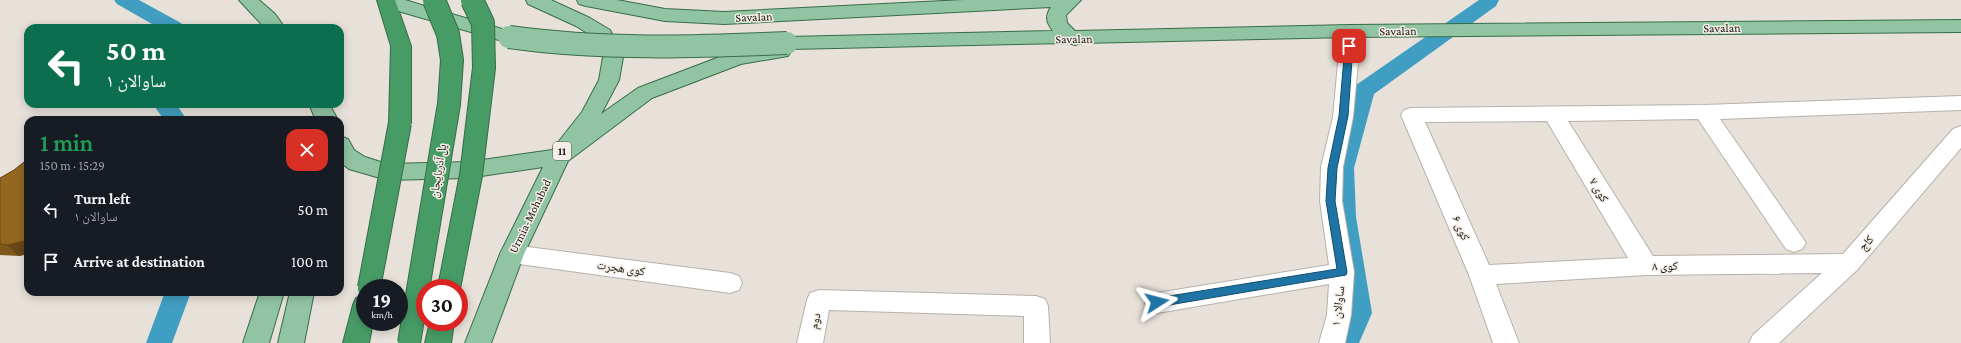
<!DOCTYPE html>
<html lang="en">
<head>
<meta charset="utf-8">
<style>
  :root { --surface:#171b24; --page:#242831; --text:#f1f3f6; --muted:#9ea1a6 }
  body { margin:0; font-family:"Crimson Pro","Noto Naskh Arabic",serif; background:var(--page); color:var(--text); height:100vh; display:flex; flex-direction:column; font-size:15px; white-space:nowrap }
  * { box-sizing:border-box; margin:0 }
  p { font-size:13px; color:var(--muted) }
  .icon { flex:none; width:22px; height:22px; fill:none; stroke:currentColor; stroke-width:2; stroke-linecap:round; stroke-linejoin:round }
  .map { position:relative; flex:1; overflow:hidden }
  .side { position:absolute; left:24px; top:116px; width:320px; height:180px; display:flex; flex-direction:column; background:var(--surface); border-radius:12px; box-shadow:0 2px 10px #0003 }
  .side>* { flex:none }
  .banner { position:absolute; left:24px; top:24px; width:320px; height:84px; border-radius:12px; box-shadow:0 2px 10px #0003; background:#0b6e4f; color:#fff; overflow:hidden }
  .speed { position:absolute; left:356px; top:279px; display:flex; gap:8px; font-size:20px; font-weight:700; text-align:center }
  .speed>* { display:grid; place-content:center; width:52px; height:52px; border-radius:50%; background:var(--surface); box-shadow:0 2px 10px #0003; line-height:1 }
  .speed small { font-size:10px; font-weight:400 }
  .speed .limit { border:6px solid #d22; background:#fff; color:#111 }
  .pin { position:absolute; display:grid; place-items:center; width:34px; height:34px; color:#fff; margin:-17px; border-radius:8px; box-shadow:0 2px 6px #0006 }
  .me { position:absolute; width:44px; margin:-22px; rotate:81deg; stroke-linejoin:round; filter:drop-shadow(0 0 3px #0008) }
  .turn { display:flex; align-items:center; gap:14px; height:84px; padding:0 16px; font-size:18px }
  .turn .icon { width:52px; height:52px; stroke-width:2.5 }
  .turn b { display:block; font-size:28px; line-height:34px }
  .round { display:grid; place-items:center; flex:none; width:42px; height:42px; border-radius:12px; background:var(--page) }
  .headline { display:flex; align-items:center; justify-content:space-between; height:68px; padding:0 16px }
  h1 { font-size:24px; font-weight:600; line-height:30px; color:#1e9e55 }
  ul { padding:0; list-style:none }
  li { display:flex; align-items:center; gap:12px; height:52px; padding:0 16px }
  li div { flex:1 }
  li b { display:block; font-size:15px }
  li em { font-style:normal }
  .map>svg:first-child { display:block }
</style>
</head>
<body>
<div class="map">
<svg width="1961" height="343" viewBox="0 0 1961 343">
  <rect width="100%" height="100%" fill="#e7e1d9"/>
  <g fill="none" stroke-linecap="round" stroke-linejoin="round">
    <!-- canal -->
    <g fill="#409ec2" fill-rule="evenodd">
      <path d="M114 0H139L181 23 184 28H159L117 4Z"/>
      <path d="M1479 0H1499L1496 6 1374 94 1354 168 1356 217 1372 313 1359 343H1333L1346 313 1332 217V168L1353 90 1356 85Z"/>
      <path d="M153 104H176L187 120H164Z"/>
      <path d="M165 292H191L172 343H146Z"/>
    </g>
    <defs>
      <g id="street">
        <path d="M1351 25 1358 27 1361 31 1353 117 1343 167 1342 201 1354 272 1351 315 1345 343H1319L1327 315 1329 284 1157 313 1148 310 1145 303 1148 296 1157 293 1329 265 1320 201 1321 167 1333 117 1341 31 1344 27Z"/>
        <path d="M1961 96V110L1720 119 1802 237 1806 243 1802 249 1794 252 1786 249 1698 119 1568 121 1653 256 1843 254 1953 129 1961 126V148L1857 270 1779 343H1749L1753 335 1822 273 1646 275 1496 284 1519 343H1493L1469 275 1401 115 1404 110 1411 108 1704 105ZM1547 121 1628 258 1489 265 1425 122Z"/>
        <path d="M512 245 730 273 739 276 742 283 739 290 730 293 512 263 504 261 500 254 504 247Z"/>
        <path d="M819 290 1036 296 1045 299 1048 306 1050 343H1024V316L829 310 823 343H797L807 300 810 293Z"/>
      </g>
      <g id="primary">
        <path d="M239 0H259L275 14 285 28H265Z"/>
        <path d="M379 0H405L516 33 519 37 516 41 509 43 398 11 381 4Z"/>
        <path d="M526 0H551L590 18 610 30 623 57 619 80 601 114 638 88 730 53 778 45 777 43 780 39 787 37 1053 31C1046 22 1045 16 1051 7L724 24 665 21 586 6 579 4 577 0H617L665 9 724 12 964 0H1081L1066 15 1067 23 1075 31 1351 25 1961 20V32L1351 37 1082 43 1075 45 1068 43 790 49 791 51 788 56 741 64 652 98 568 161 524 254 491 343H465L500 254 543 167 468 178 387 180 349 169 340 162V136L348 139 354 150 365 157 387 164 468 162 552 150 582 112 599 80 603 57 595 38 576 26 528 4Z"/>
        <path d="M309 104H329L338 120H316Z"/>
        <path d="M260 292H284L269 343H243Z"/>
        <path d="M290 292H314L304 343H278Z"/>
      </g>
      <g id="highway">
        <path d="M377 0H395L411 46V123L407 128 400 130 393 128 389 123 391 46Z"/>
        <path d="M365 295V322H373L369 343H343L353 305 356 298Z"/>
        <path d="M430 322H454L451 343H425Z"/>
      </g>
    </defs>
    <!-- street casing -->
    <use href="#street" stroke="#b7b1aa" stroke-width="2"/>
    <!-- primary casing -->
    <use href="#primary" stroke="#376d49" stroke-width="2"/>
    <!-- highway casing -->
    <use href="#highway" stroke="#376d49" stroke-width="2"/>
    <!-- street -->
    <use href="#street" fill="#fff" fill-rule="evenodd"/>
    <!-- primary -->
    <use href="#primary" fill="#91c4a3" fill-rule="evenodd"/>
    <!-- highway -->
    <use href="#highway" fill="#479c66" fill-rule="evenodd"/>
    <defs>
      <path id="primary-bridge" d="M509 37C602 50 694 47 787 43"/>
      <g id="highway-bridge">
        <path d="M369 288 400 123"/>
        <path d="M449 288 471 175 484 68 483 23 472 0"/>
        <path d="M409 343 449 104 452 60 448 34 434 0"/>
      </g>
    </defs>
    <!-- primary-bridge casing -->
    <use href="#primary-bridge" stroke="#376d49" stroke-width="24" stroke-linecap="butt"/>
    <!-- highway-bridge casing -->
    <use href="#highway-bridge" stroke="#376d49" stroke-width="24" stroke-linecap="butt"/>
    <!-- primary-bridge -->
    <use href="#primary-bridge" stroke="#91c4a3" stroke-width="22"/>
    <!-- highway-bridge -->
    <use href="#highway-bridge" stroke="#479c66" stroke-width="22"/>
  </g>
  <!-- wall -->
  <path fill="#7f591c" d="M28 159V254L19 256 0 255V178L14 170Z"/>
  <!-- shaded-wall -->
  <path fill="#684816" d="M28 240V254L19 256 7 245Z"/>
  <!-- building -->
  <path fill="#946720" stroke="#684816" d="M28 159V240L7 245 0 244V178L14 170Z"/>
  <!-- route -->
  <path fill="#1e75a5" stroke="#144c6b" d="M1349 43 1353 46 1348 116 1337 168 1335 201 1347 272 1346 275 1157 307 1154 305 1152 302 1154 300 1157 298 1337 269 1326 201 1328 168 1339 116 1345 46Z"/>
  <g text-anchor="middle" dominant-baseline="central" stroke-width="3" stroke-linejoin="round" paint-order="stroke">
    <!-- shield labels -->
    <rect fill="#f4eee6" stroke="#5b5853" stroke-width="1" x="553" y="142" width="18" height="18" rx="3"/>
    <g font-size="11" font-weight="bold" fill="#191714">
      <text x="562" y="151">11</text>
    </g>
    <!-- street labels -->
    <g font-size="12" fill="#191714" stroke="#f4eee6">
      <text transform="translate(754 17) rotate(-2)">Savalan</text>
      <text transform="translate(1722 28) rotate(-1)">Savalan</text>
      <text transform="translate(1398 31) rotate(-1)">Savalan</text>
      <text transform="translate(1074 39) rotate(-1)">Savalan</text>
      <text transform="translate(438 171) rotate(-81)">پل آذربایجان</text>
      <text transform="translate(1599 190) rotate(59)">کوی ۷</text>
      <text transform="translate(530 216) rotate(-64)">Urmia-Mohabad</text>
      <text transform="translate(1461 228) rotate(66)">کوی ۶</text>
      <text transform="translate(1866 243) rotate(-49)">کاج</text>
      <text transform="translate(1665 266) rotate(-1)">کوی ۸</text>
      <text transform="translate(621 268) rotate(8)">کوی هجرت</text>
      <text transform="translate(1338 306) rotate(-83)">ساوالان ۱</text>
      <text transform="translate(815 321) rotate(-78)">دوم</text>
    </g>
  </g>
</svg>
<div class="speed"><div>19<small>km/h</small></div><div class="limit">30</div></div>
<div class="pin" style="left:1349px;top:46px;background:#d93025"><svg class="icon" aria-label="arrive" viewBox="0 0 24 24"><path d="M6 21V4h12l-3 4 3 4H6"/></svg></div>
<svg class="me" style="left:1157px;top:302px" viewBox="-20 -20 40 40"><path d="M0-17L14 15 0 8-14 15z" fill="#1e75a5" stroke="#fff" stroke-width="4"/></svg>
<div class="banner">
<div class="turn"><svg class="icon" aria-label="left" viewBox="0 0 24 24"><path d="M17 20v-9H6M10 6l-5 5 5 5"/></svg><div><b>50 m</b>ساوالان ۱</div></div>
</div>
<section class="side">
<div class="headline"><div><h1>1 min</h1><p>150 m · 15:29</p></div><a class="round" style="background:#d93025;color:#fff"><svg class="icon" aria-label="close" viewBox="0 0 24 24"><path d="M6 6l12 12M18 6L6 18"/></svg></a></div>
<ul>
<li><svg class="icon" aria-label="left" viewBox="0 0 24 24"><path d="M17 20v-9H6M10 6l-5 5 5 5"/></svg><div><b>Turn left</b><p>ساوالان ۱</p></div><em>50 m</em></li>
<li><svg class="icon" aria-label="arrive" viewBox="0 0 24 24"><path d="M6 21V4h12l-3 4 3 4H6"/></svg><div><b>Arrive at destination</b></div><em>100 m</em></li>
</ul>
</section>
</div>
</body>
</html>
